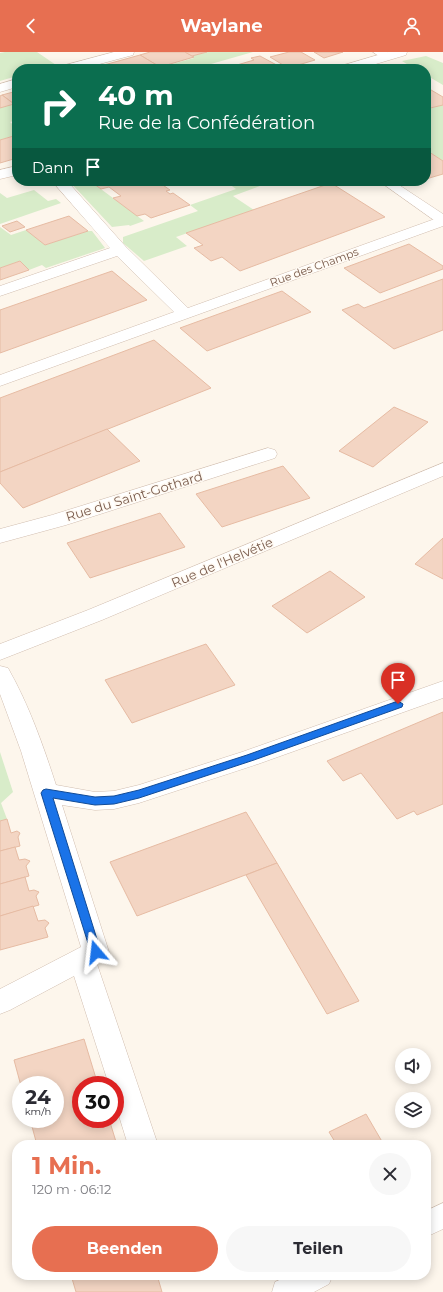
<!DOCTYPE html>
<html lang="de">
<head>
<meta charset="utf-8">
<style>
  :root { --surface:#fff; --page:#f7f7f7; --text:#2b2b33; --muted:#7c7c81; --accent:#e76f51 }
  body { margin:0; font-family:Montserrat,sans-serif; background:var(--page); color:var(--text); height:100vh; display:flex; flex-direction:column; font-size:15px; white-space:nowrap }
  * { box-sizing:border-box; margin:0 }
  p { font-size:13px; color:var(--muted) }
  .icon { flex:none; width:22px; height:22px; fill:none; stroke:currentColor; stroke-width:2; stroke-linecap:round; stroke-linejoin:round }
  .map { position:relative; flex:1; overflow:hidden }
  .details { position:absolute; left:12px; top:1088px; width:419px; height:140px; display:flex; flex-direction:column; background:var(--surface); border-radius:16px; box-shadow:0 2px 10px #0003 }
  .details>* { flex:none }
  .banner { position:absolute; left:12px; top:12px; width:419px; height:122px; border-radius:16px; box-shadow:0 2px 10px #0003; background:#0b6e4f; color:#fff; overflow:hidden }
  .tools { position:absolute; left:395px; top:996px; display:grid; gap:8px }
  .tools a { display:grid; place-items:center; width:36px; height:36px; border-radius:50%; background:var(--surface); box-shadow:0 2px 10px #0003; font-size:20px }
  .speed { position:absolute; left:12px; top:1024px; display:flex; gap:8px; font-size:20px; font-weight:700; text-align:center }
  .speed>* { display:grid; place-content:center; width:52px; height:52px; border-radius:50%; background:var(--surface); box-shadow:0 2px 10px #0003; line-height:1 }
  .speed small { font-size:10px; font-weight:400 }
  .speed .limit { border:6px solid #d22; background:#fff; color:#111 }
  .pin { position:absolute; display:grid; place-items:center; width:34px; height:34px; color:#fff; margin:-41px -17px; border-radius:50% 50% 50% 0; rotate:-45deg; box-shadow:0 0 4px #0007 }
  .pin .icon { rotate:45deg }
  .me { position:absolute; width:44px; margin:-22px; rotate:343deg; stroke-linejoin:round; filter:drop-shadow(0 0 3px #0008) }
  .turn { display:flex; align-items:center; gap:14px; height:84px; padding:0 20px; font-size:18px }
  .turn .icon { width:52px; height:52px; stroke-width:2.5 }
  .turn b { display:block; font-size:28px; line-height:34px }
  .then { display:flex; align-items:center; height:38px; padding:0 20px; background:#0003; gap:8px; font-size:15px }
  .round { display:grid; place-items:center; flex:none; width:42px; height:42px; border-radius:21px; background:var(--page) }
  .overview { display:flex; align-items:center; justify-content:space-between; height:68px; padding:0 20px }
  h1 { font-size:24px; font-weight:700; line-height:30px; color:var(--accent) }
  .primary-button { display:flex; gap:8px; margin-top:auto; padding:8px 20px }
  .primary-button a { flex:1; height:46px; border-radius:24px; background:var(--accent); color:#fff; font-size:16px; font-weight:700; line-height:46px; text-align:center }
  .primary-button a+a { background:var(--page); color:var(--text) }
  header { display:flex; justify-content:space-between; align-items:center; height:52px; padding:0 20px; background:var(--accent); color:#fff; font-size:18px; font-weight:700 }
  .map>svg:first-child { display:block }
</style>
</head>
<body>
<header><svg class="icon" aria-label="back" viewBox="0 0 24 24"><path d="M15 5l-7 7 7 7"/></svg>Waylane<svg class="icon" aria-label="person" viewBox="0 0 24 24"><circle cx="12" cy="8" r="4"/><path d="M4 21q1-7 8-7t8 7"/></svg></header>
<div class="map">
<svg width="443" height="1240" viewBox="0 0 443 1240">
  <rect width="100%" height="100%" fill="#fdf6ec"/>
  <!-- green -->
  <g fill="#d8ecc9">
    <path d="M5 0H37L56 13 41 17H17V24L0 29V1Z"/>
    <path d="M207 0H253L211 12 214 15 206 17H154L194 6 192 4Z"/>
    <path d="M426 4 443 11V33L426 23V17H415L402 9Z"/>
    <path d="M2 43 17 54V59L15 60 17 62V68L10 70 17 76V83L0 88V44Z"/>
    <path d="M443 53V109L426 98V57Z"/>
    <path d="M69 129H90L144 169 130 174 129 173 112 175Z"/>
    <path d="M225 129H273L233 144 254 158 176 185 187 194 144 209 123 191V185L198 159 190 153 236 137Z"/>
    <path d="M34 138 48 149 56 147 61 151 0 172V141L7 146Z"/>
    <path d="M0 175 11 183 26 178 45 193 88 179H92L105 196 46 216 42 213 29 218 20 209 0 216Z"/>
    <path d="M0 700 13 740 1 751 7 767 0 769Z"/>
  </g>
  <!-- building -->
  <g fill="#f3d5c3" stroke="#e6bba3">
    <path d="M150 0H185L194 5 160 15 140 3Z"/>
    <path d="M185 0H207L192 4Z"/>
    <path d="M289 0H301L315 8 288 16 270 5Z"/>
    <path d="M314 0H343L324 6Z"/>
    <path d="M140 3 160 15 154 17H110L104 13Z"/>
    <path d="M260 4 284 17H243L237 13 254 8 251 6Z"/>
    <path d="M426 35 443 45V53L426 57Z"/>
    <path d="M17 39V54L2 43Z"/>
    <path d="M2 43 14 52 0 56V44Z"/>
    <path d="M17 83V106L0 111V88Z"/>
    <path d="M426 98 443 109V122L426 127Z"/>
    <path d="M90 129H157L170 138 166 139 170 142 173 141 190 153 151 166 145 162 137 164 113 146 121 144 109 135 101 137Z"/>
    <path d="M331 131 385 165 240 219 222 205 211 209 194 196 203 193 186 181Z"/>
    <path d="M69 164 88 179 45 193 26 178Z"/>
    <path d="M17 169 25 175 10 180 2 174Z"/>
    <path d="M409 192 443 214V217L380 241 344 216Z"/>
    <path d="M20 209 29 218 0 228V216Z"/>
    <path d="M112 219 147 248 0 301V258Z"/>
    <path d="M443 227V278L394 297 342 258 358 252 364 256Z"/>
    <path d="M282 239 311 260 207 299 180 276Z"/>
    <path d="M154 288 211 336 0 420V346Z"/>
    <path d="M394 355 428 370 373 415 339 399Z"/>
    <path d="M107 377 140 409 23 456 0 431V420Z"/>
    <path d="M283 414 310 446 222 475 196 442Z"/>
    <path d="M160 461 185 495 90 526 67 491Z"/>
    <path d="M443 486V527L415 512Z"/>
    <path d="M330 519 365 545 307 581 272 554Z"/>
    <path d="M206 592 235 633 132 671 105 628Z"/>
    <path d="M443 660V752L417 763 414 759 397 767 361 721 343 729 327 709Z"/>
    <path d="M246 760 277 811 137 864 110 810Z"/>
    <path d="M7 767 11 781 17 779 20 781 18 785 20 794 0 799V769Z"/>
    <path d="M15 795 19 808 25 807 30 809 26 814 29 824 0 832V799Z"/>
    <path d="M277 811 359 949 327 962 246 823Z"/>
    <path d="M25 825 29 839 34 838 39 840 36 844 39 853 0 864V832Z"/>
    <path d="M33 854 38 869 45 868 49 871 45 876 48 885 0 898V864Z"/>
    <path d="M84 987 98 1033H81V1067H109L117 1093H37L30 1067H55V1033L21 1034 14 1008Z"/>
    <path d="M366 1062 384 1093H337L329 1080Z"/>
    <path d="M71 1223H157L162 1240H76Z"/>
  </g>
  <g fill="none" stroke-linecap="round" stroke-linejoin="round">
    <defs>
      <g id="service">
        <path d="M373 0H387L393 5 387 8 383 7Z"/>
        <path d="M379 129H393L443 162V172L438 171Z"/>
        <path d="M443 1151V1177L426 1185V1159Z"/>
        <path d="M291 1223H333L329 1232 314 1240H272L275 1230Z"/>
      </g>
      <g id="minor">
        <path d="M114 0H134L133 3 81 17H61L62 14Z"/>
        <path d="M17 27V35L0 40V32Z"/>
        <path d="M52 129H67L126 195 188 256 443 164V174L0 334V323L174 260 117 204 0 244V234L110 196Z"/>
        <path d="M268 396 275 398 277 402 275 406 66 473 0 491V477L52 463Z"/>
        <path d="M443 411V424L102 568 0 608V592L88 558Z"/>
        <path d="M0 614 8 616C29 653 43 693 56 733L95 740 114 739 139 733 242 700 443 629V646L258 712 139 751 114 757 95 758 62 753 109 900 105 908 97 912 158 1093H128L115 1051V1033H109L74 924 10 958 0 962V937L81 895 21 699 0 642Z"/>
      </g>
      <g id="secondary">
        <path d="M388 0H407L406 3 359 17H340L341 14Z"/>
        <path d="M17 114V123L0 127V118Z"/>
      </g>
    </defs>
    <!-- service casing -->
    <use href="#service" stroke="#d1beb0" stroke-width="1"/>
    <!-- minor casing -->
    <use href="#minor" stroke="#d1beb0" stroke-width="1"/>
    <!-- secondary casing -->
    <use href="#secondary" stroke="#d6c0b0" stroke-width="1"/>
    <!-- service -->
    <use href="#service" fill="#fff" fill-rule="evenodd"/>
    <!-- minor -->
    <use href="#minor" fill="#fff" fill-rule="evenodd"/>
    <!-- secondary -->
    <use href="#secondary" fill="#fff" fill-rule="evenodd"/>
  </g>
  <!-- route -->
  <path fill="#1a73e8" stroke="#114b97" d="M398 649 403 652 402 655 254 708 139 746 114 752 95 753 53 746 101 900 99 904 96 905 92 904 41 741 43 738 46 737 95 745 114 744 139 738 247 703Z"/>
  <g text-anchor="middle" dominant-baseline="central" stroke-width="3" stroke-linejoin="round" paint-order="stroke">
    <!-- far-street labels -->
    <g font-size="11" fill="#7a5c4d" stroke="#fffaf3">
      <text transform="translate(314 215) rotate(-20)">Rue des Champs</text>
    </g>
    <!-- street labels -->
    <g font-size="13" fill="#7a5c4d" stroke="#fffaf3">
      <text transform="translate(134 444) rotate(-17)">Rue du Saint-Gothard</text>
      <text transform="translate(222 510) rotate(-23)">Rue de l'Helvétie</text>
    </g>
  </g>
</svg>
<div class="tools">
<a><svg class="icon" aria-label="sound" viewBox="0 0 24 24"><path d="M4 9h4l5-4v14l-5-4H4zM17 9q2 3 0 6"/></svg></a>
<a><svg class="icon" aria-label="layers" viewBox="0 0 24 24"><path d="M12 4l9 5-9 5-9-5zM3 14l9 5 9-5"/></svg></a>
</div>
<div class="speed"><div>24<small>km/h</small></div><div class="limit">30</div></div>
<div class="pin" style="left:398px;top:652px;background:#d93025"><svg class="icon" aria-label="arrive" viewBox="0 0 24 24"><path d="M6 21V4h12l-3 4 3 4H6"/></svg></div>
<svg class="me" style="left:96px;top:900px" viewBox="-20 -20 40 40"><path d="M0-17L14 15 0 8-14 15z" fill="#1a73e8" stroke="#fff" stroke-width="4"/></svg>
<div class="banner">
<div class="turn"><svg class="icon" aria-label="right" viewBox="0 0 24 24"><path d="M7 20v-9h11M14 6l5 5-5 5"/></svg><div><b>40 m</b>Rue de la Confédération</div></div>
<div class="then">Dann<svg class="icon" aria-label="arrive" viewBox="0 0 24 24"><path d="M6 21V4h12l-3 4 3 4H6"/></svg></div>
</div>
<section class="details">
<div class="overview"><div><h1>1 Min.</h1><p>120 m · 06:12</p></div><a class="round"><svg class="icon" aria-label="close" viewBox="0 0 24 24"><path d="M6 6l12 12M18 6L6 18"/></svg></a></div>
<div class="primary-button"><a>Beenden</a><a>Teilen</a></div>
</section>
</div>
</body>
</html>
